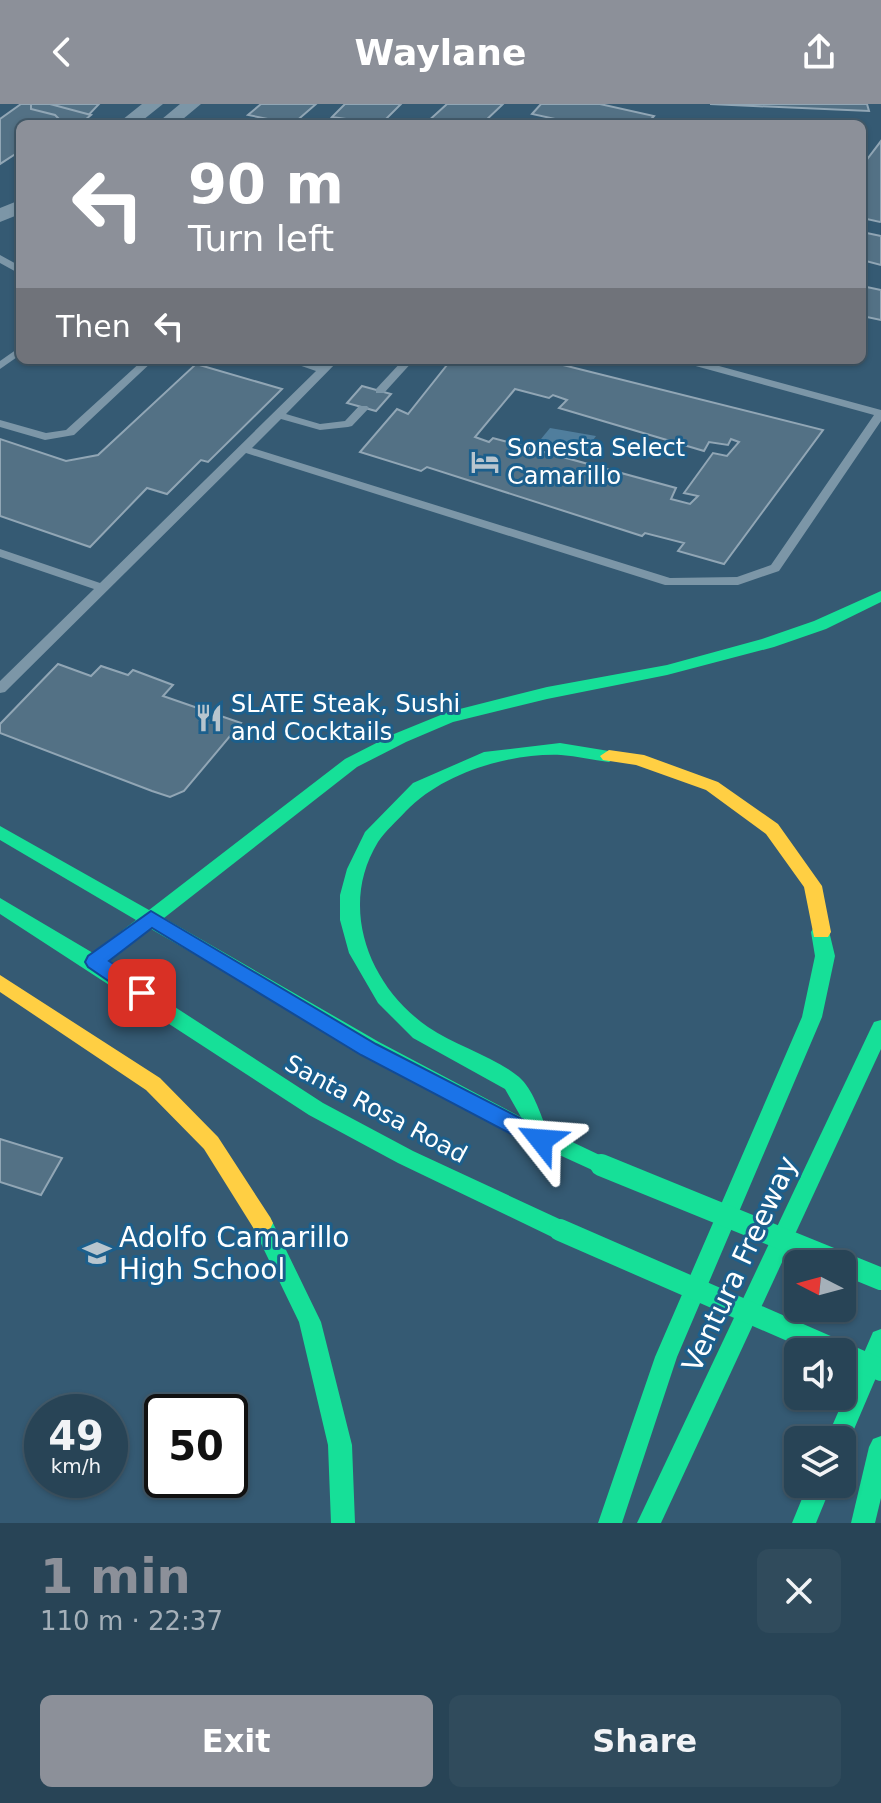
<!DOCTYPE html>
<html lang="en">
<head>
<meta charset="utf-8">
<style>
  :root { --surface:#284456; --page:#304b5c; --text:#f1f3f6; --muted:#a5b0b9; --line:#445c6c; --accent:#8c9099 }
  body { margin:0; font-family:"DejaVu Sans",sans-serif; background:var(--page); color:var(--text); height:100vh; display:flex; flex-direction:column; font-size:30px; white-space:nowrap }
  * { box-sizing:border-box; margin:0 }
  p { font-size:26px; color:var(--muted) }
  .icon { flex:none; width:44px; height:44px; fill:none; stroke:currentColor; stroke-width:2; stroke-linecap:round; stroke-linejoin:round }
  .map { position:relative; height:1419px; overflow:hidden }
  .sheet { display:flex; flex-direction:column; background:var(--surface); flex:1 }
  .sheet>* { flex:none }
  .top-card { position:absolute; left:16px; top:16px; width:850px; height:244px; border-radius:12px; box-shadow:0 2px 6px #0004,0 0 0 2px var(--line); background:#8c9099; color:#fff; overflow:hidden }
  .needle { width:52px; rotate:276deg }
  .fabs { position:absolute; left:784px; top:1146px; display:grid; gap:16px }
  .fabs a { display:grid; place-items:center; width:72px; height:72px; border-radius:12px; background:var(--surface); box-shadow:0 2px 6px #0004,0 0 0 2px var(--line); font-size:40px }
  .speed { position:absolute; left:24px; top:1290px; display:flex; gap:16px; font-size:40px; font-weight:700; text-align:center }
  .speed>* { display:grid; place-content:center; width:104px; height:104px; border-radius:50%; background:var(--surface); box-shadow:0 2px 6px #0004,0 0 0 2px var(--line); line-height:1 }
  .speed small { font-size:20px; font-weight:400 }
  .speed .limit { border:4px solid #111; border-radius:12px; background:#fff; color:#111 }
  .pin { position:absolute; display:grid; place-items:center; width:68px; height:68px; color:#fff; margin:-34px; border-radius:16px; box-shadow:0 4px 12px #0006 }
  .me { position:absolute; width:88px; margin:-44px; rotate:298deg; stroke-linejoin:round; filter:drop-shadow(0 0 6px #0008) }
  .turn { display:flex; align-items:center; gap:28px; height:168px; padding:0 40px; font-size:36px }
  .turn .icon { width:104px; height:104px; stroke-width:2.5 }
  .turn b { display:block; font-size:56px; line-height:68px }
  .then { display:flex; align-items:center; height:76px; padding:0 40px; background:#0003; gap:16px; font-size:30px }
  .round { display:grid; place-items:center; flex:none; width:84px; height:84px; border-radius:12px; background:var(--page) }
  .head { display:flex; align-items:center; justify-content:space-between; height:136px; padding:0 40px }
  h1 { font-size:48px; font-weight:600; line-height:60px; color:var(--accent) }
  .button { display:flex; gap:16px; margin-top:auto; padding:16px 40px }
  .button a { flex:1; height:92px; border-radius:12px; background:var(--accent); color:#fff; font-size:32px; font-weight:600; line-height:92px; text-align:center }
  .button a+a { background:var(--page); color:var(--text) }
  header { display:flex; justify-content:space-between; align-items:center; height:104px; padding:0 40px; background:var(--accent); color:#fff; font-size:36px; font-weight:600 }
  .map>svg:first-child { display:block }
</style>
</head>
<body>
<header><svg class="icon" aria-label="back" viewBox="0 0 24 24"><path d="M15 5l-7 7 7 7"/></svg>Waylane<svg class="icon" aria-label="share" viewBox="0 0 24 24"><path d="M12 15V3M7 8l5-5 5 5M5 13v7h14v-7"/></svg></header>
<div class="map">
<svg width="881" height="1419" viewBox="0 0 881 1419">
  <rect width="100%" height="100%" fill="#355a73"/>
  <!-- water -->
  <path fill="#507e9d" d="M550 324 596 332 584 349 541 335Z"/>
  <!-- building -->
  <g fill="#537185" stroke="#91a6b5" stroke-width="2" fill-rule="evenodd">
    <path d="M21 0H99L80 20 65 17 62 18 64 20H20V47L0 60V15Z"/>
    <path d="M31 0H50L91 11 80 20 62 18 55 11 31 5Z"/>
    <path d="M261 0H316L293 20 248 11Z"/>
    <path d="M345 0H401L381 20 332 13Z"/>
    <path d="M447 0H503L482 20H425Z"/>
    <path d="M541 0H600L654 12 647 20H578L532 10Z"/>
    <path d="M867 0 869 7 710 0Z"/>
    <path d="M881 37V117L880 118 862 114V62Z"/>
    <path d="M862 128 881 132V161L862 156Z"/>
    <path d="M862 182 881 186V216L862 212Z"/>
    <path d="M451 256H543L823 326 724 460 678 447 684 439 645 429 642 432 427 363 421 367 360 348 397 305 408 310ZM515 285 549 294 553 291 567 296 559 304 704 347 709 338 728 341 731 335 739 338 727 352 713 349 684 389 698 392 690 400 671 395 676 384 493 334 489 338 475 333Z"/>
    <path d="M196 260 282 285 208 358 201 356 167 390 147 384 90 443 0 412V335L66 357 98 351Z"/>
    <path d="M362 282 391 290 376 307 347 299Z"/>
    <path d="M58 560 91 572 101 562 128 571 133 566 173 581 163 592 241 619 184 687 170 693 152 687 0 629V620Z"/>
    <path d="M0 1035 62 1054 41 1091 0 1078Z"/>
  </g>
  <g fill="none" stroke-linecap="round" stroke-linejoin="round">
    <!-- lane -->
    <g fill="#7c96a7" fill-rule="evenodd">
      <path d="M0 151 20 162V170L0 159Z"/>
      <path d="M20 243V251L0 265V257Z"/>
      <path d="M143 256H154L74 331 45 336 0 323V316L46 329 66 326Z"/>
      <path d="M284 256H301L322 262 328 256H339L286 310 320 320 345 317 359 302H367L369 304 352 322 348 323 320 326 281 315 252 344 670 474 737 473 771 461 874 311 681 258 680 256H697L881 306V317L779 467 738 481H665L246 349 5 588 0 589V577L94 485 0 453V445L100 479 316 267Z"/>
      <path d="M403 256H414L384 289H376V285Z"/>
    </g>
    <!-- street -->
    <g fill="#7c96a7" fill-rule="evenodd">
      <path d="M142 0H163L138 20H117Z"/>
      <path d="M180 0H201L177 20H156Z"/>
      <path d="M20 96V110L0 118V104Z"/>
    </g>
    <!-- fast -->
    <g fill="#16e098" fill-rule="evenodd">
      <path d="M881 487V498L826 525 774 543 667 571 547 595 453 618 406 638 357 663 164 814 379 938 521 1013 505 985 413 934 378 899 349 849 340 816V791L347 765 365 728 413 679 484 648 560 639 615 648 618 652 609 658C593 656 577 652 561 651 508 649 443 669 406 707 397 717 385 727 378 738 338 803 369 882 428 923 454 941 495 953 519 973 533 985 540 1009 547 1026L608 1055 612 1061 608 1067 601 1070 544 1044 534 1042 531 1037 365 949 151 825 107 859 323 999 413 1047 568 1119 571 1126 568 1133 560 1135 552 1133 398 1059 309 1011 0 810V794L93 849 136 816 0 736V722L149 806 345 655 394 630 448 608 547 583 667 561 762 535 814 517Z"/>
      <path d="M821 821 828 823 835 852 822 913 677 1253 622 1419H598L655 1253 802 913 815 852 811 828 814 823Z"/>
      <path d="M881 916V945L661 1419H637L871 924 874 918Z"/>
      <path d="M262 1110 270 1113 321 1218 352 1341 355 1419H331L328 1341 299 1218 251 1119 254 1113Z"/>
      <path d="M881 1225V1262L846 1344 842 1345V1336H826L873 1228Z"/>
      <path d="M881 1332V1394L875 1419H851L869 1343 873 1335Z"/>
      <path d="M808 1380H832L816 1419H792Z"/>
    </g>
    <!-- slow -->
    <g fill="#ffcf43" fill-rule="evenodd">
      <path d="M609 646 644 651 718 678 778 720 822 782 831 828 828 833H814L804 783 766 730 706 686 636 661 603 656 600 652Z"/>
      <path d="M0 871 160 974 218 1033 270 1113 273 1119 270 1125 262 1128 254 1125 204 1045 146 986 0 888Z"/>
    </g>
    <!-- fast-bridge -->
    <g stroke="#16e098" stroke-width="22">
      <path d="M601 1061 881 1175"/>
      <path d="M560 1126 840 1248"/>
      <path d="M842 1249 881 1266"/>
    </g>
  </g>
  <!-- route -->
  <path fill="#1a73e8" stroke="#114b97" stroke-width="2" d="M151 807 376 940 549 1029 552 1036 549 1042 541 1044 534 1042 361 951 152 824 109 857 149 884 152 889 149 895H135L88 863 85 858 88 852Z"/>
  <!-- icons -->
  <defs>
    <symbol id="hotel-bare" viewBox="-9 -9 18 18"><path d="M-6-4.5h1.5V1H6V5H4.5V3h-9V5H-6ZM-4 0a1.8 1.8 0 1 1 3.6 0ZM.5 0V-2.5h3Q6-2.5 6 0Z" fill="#b8c5ce" stroke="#1c5f8c" stroke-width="2.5" paint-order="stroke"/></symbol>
    <symbol id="restaurant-bare" viewBox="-9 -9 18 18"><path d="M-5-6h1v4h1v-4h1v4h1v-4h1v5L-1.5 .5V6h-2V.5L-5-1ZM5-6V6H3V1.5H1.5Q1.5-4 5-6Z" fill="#b8c5ce" stroke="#1c5f8c" stroke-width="2.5" paint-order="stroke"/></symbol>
    <symbol id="school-bare" viewBox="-9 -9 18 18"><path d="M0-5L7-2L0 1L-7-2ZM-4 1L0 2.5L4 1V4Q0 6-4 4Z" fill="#b8c5ce" stroke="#1c5f8c" stroke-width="2.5" paint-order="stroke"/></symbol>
  </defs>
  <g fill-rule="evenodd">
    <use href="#hotel-bare" x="465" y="338" width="40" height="40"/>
    <use href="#restaurant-bare" x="189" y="594" width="40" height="40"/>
    <use href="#school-bare" x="77" y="1129" width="40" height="40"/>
  </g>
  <g text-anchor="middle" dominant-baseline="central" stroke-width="6" stroke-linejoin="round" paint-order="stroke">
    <!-- poi labels -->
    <g font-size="24" fill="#fff" stroke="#1c5f8c" text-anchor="start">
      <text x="507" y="344">Sonesta Select<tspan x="507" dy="28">Camarillo</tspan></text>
      <text x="231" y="600">SLATE Steak, Sushi<tspan x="231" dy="28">and Cocktails</tspan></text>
    </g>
    <!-- street labels -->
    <g font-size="24" fill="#fff" stroke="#1c5f8c">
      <text transform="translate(376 1005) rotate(28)">Santa Rosa Road</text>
    </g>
    <!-- near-poi labels -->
    <g font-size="28" fill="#fff" stroke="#1c5f8c" text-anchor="start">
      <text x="119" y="1133">Adolfo Camarillo<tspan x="119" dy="32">High School</tspan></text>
    </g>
    <!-- near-street labels -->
    <g font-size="28" fill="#fff" stroke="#1c5f8c">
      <text transform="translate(740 1160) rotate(-65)">Ventura Freeway</text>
    </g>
  </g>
</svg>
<div class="fabs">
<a><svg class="needle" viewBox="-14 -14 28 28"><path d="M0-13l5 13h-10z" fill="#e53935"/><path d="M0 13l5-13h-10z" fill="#a5b0b9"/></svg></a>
<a><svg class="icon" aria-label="sound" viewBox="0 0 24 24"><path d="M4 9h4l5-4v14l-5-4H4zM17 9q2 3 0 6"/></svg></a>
<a><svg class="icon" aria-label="layers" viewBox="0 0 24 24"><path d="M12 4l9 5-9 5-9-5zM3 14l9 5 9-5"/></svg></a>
</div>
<div class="speed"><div>49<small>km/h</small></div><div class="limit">50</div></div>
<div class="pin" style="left:142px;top:889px;background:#d93025"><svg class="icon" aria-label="arrive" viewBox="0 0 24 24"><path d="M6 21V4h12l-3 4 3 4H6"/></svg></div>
<svg class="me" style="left:541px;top:1036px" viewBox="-20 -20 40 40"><path d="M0-17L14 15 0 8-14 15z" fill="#1a73e8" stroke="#fff" stroke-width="4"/></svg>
<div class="top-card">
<div class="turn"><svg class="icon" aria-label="left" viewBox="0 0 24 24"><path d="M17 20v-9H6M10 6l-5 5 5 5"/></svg><div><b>90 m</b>Turn left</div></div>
<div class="then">Then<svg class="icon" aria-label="left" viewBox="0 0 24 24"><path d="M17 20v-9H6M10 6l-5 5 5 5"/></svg></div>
</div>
</div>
<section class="sheet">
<div class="head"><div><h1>1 min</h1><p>110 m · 22:37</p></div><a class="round"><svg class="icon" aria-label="close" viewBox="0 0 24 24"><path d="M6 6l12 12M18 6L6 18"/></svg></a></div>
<div class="button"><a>Exit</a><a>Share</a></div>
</section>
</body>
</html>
